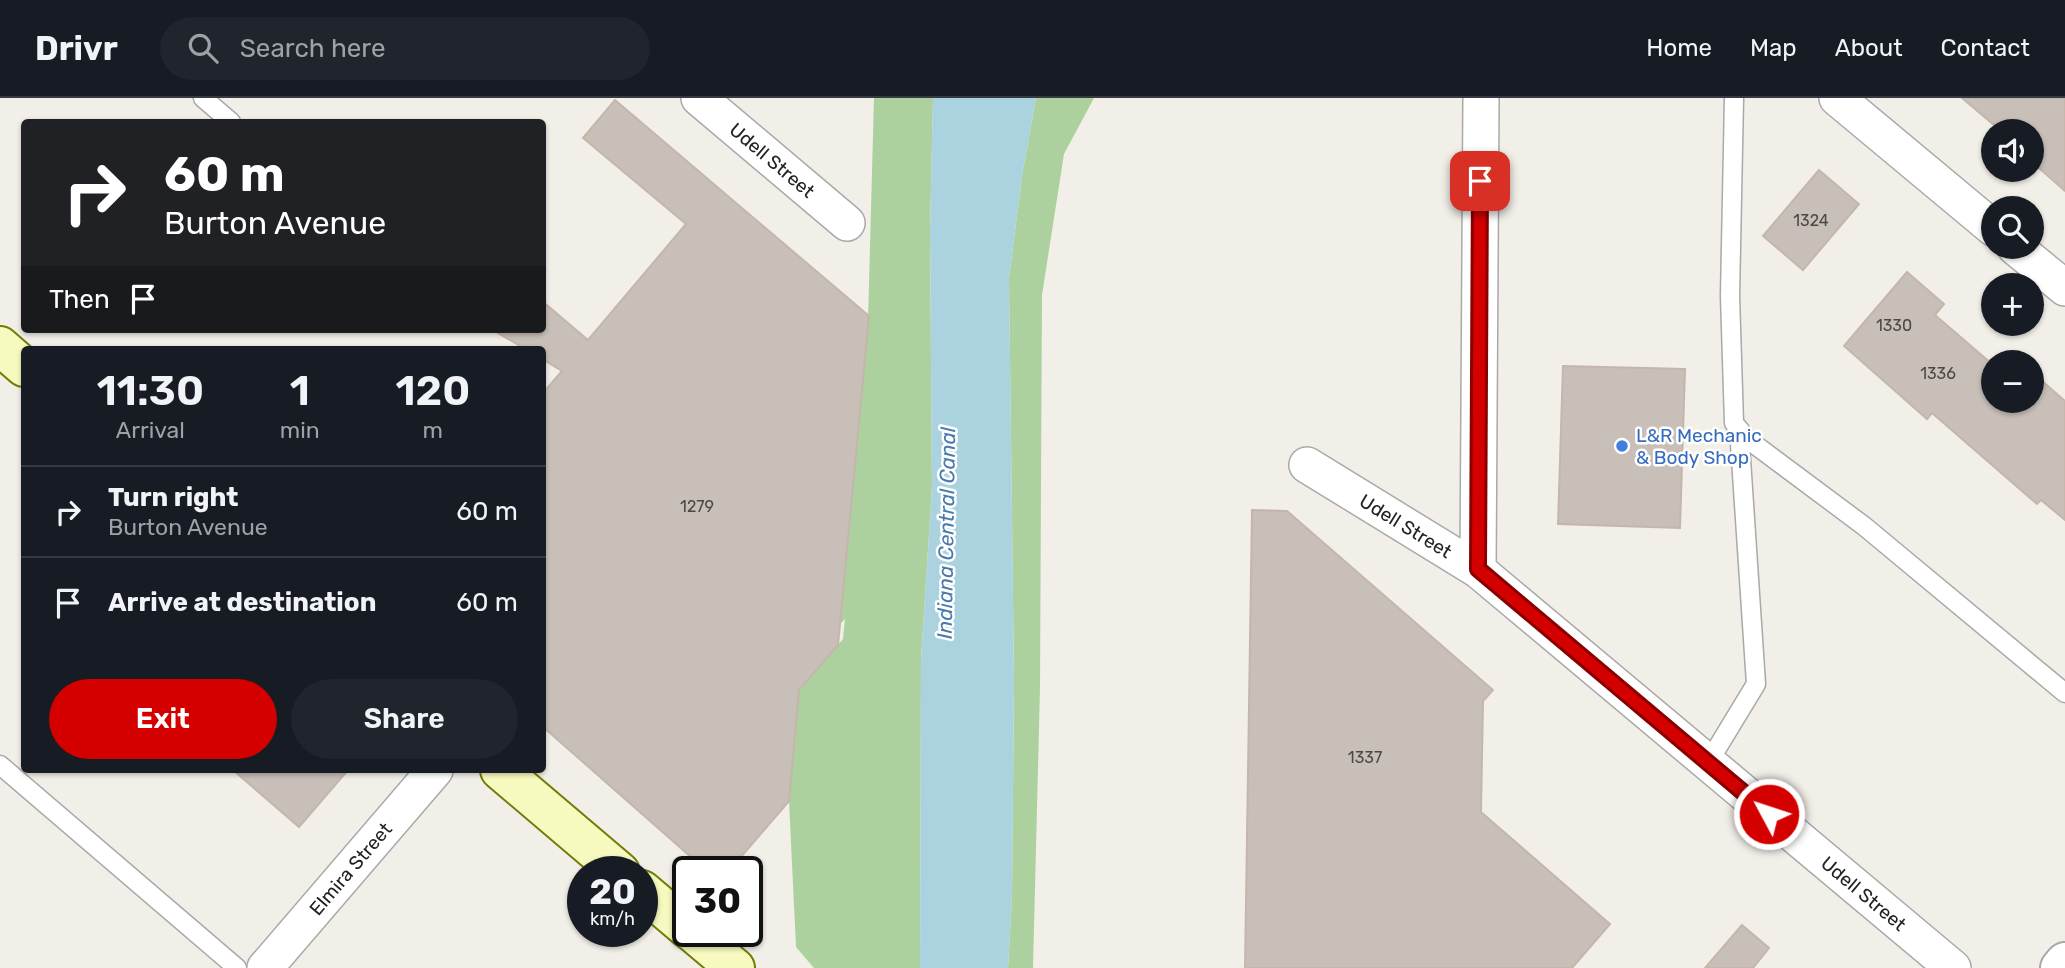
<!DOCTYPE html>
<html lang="en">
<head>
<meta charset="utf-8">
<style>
  :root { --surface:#171b24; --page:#20242c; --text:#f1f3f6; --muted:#9ea1a6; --line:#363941; --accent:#d40000 }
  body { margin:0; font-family:Rubik,sans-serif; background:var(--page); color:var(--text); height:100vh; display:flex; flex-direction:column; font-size:26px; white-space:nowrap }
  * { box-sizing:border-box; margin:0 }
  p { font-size:23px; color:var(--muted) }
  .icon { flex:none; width:38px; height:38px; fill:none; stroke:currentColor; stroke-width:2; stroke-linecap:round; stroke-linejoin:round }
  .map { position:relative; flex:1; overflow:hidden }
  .drawer { position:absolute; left:21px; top:248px; width:525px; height:427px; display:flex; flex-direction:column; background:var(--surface); border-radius:7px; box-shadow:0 2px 5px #0004 }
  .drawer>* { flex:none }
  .guide { position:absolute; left:21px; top:21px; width:525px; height:214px; border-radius:7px; box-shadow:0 2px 5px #0004; background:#202124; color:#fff; overflow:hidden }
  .tools { position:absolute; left:1981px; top:21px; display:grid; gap:14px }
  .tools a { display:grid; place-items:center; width:63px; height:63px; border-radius:50%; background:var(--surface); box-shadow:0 2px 5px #0004; font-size:35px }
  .speed { position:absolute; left:567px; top:758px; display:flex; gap:14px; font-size:35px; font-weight:700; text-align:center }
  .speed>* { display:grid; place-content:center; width:91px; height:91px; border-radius:50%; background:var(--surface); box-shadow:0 2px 5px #0004; line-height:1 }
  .speed small { font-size:18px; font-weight:400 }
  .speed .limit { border:4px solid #111; border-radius:10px; background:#fff; color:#111 }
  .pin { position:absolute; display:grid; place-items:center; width:60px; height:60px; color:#fff; margin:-30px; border-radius:14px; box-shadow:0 4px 10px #0006 }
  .me { position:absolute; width:77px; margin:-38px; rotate:310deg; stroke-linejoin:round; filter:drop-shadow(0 0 5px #0008) }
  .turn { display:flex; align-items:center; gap:24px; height:147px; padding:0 28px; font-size:32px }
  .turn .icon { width:91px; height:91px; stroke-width:2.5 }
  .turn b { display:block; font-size:49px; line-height:60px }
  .then { display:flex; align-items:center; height:66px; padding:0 28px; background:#0003; gap:14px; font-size:26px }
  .eta { display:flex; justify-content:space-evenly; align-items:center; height:119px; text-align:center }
  .eta b { font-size:42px; font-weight:600; line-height:49px }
  .action { display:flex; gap:14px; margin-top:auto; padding:14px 28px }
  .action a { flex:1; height:80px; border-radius:42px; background:var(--accent); color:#fff; font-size:28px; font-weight:600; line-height:80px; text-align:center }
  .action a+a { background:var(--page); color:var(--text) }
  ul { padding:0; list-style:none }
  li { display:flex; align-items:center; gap:21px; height:91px; padding:0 28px; border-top:2px solid var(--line) }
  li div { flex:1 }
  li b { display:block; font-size:26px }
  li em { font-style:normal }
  header { display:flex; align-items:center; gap:42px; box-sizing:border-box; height:98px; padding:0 35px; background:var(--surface); border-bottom:2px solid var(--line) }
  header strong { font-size:33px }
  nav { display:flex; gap:38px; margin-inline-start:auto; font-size:24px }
  .search { width:490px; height:63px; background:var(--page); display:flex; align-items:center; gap:18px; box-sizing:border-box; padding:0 24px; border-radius:38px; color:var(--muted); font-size:26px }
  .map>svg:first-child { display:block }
</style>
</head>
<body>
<header>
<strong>Drivr</strong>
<div class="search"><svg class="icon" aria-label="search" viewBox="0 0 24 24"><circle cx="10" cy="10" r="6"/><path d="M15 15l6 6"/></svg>Search here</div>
<nav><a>Home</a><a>Map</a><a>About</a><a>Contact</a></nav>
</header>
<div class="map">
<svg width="2065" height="870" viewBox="0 0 2065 870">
  <rect width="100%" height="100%" fill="#f2efe9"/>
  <!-- forest -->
  <g fill="#add19e">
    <path d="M874 0H933L930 133 932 389 921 562 920 870H814L796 849 789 703 799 592 843 541 845 521 840 526 868 222Z"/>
    <path d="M1036 0H1094L1064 56 1042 197 1040 590 1033 870H1008L1012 798 1014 582 1009 181 1022 78Z"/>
  </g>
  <!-- water -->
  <path fill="#aad3df" d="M933 0H1036L1022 78 1009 181 1014 582 1012 798 1008 870H920L921 562 932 389 930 133Z"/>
  <!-- building -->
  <g fill="#c7bfb8" stroke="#c4b6ab" stroke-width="2">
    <path d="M1962 0H2065V93L2032 64V33H2001Z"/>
    <path d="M615 2 869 218 838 547 799 592 789 703 728 774H708L542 628V296L562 273 542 261V252H527L491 231H542V203L588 242 686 126 583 40Z"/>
    <path d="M1819 72 1859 106 1803 172 1763 138Z"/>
    <path d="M1907 174 1944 206 1935 217 1993 267V303H2032V274L2065 303V422L2041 402 2037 406 1932 315 1927 321 1844 248Z"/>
    <path d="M1563 268 1685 271 1680 430 1558 426Z"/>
    <path d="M1252 412 1287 413 1493 592 1483 603 1481 714 1610 826 1572 870H1245Z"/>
    <path d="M233 672H348L299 729Z"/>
    <path d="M1742 827 1769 850 1753 870H1705Z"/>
  </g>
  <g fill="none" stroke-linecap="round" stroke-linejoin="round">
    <defs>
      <g id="service">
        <path d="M203 0 231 24"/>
        <path d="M1734 0 1730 198 1734 325 1746 340 1864 428 2065 595"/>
        <path d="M1708 665 1756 586 1739 331"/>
        <path d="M0 667 237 870"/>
      </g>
      <g id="minor">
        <path id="s1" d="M699 0 847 125"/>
        <path d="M1837 0 1993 130"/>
        <path d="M2015 149 2065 190"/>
        <path id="s2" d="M1307 367 1478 472 1953 870"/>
        <path d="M1478 472 1481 0"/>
        <path id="s3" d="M265 870 435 672"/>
      </g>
      <path id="tertiary" d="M2060 870 2065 864"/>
      <g id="secondary">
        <path d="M0 248 24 269"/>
        <path d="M500 672 620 774"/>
        <path d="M642 792 688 831"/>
        <path d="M691 833 735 870"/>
      </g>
    </defs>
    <!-- service casing -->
    <use href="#service" stroke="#a9a9a9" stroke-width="21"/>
    <!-- minor casing -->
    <use href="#minor" stroke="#a9a9a9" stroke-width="38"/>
    <!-- tertiary casing -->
    <use href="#tertiary" stroke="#a9a9a9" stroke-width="42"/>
    <!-- secondary casing -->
    <use href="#secondary" stroke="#707d05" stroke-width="42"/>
    <!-- service -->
    <use href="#service" stroke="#fff" stroke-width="18"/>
    <!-- minor -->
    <use href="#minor" stroke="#fff" stroke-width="35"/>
    <!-- tertiary -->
    <use href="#tertiary" stroke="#fff" stroke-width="38"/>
    <!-- secondary -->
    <use href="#secondary" stroke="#f7fabf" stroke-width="38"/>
  </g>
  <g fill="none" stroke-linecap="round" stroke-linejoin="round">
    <defs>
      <path id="route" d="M1480 83 1478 471 1769 716"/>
    </defs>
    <!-- route casing -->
    <use href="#route" stroke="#8a0000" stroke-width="18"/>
    <!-- route -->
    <use href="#route" stroke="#d40000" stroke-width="12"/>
  </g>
  <!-- markers -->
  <circle fill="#3f7fe0" stroke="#fff" stroke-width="2.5" cx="1622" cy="348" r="7"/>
  <g text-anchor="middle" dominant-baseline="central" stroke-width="5" stroke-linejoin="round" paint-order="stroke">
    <!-- number labels -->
    <g font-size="16" fill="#4b4948">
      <text x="1811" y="122">1324</text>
      <text x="1894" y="227">1330</text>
      <text x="1938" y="275">1336</text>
      <text x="697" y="408">1279</text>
      <text x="1365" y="659">1337</text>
    </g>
    <!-- street labels -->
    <g font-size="19" fill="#222" stroke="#fff">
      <text stroke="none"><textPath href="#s1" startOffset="96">Udell Street</textPath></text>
      <text stroke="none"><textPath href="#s2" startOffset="116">Udell Street</textPath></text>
      <text stroke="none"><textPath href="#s3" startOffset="131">Elmira Street</textPath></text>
      <text stroke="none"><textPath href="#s2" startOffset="704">Udell Street</textPath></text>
    </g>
    <!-- shop labels -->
    <g font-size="19" fill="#366cbe" stroke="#fff" text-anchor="start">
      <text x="1636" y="337">L&amp;R Mechanic<tspan x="1636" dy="22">&amp; Body Shop</tspan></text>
    </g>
    <!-- water labels -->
    <g font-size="21" font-style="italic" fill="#4a7aab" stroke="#fff">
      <text transform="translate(946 435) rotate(-89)">Indiana Central Canal</text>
    </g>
  </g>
</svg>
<div class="tools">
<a><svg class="icon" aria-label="sound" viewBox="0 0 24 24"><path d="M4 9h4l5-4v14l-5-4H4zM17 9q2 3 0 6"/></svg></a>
<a><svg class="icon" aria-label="search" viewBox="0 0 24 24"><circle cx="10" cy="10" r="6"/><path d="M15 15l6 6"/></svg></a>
<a>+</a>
<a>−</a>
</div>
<div class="speed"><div>20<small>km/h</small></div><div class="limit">30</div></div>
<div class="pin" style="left:1480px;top:83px;background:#d93025"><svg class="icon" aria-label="arrive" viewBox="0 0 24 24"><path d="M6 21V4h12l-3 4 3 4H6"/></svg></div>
<svg class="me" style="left:1769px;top:716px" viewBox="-20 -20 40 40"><circle r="17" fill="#d40000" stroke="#fff" stroke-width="3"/><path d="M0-11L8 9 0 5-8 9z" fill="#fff"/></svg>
<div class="guide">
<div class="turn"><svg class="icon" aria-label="right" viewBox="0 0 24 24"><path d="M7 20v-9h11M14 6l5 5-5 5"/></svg><div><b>60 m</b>Burton Avenue</div></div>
<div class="then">Then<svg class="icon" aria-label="arrive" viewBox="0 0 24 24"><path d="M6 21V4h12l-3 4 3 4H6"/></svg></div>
</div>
<section class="drawer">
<div class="eta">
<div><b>11:30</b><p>Arrival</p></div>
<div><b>1</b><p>min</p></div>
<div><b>120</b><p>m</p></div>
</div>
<ul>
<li><svg class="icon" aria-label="right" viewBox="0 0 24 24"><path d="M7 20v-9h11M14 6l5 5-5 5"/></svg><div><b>Turn right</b><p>Burton Avenue</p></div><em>60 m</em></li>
<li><svg class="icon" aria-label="arrive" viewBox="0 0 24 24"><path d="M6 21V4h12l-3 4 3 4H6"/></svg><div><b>Arrive at destination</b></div><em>60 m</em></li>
</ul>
<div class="action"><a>Exit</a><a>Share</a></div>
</section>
</div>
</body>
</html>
